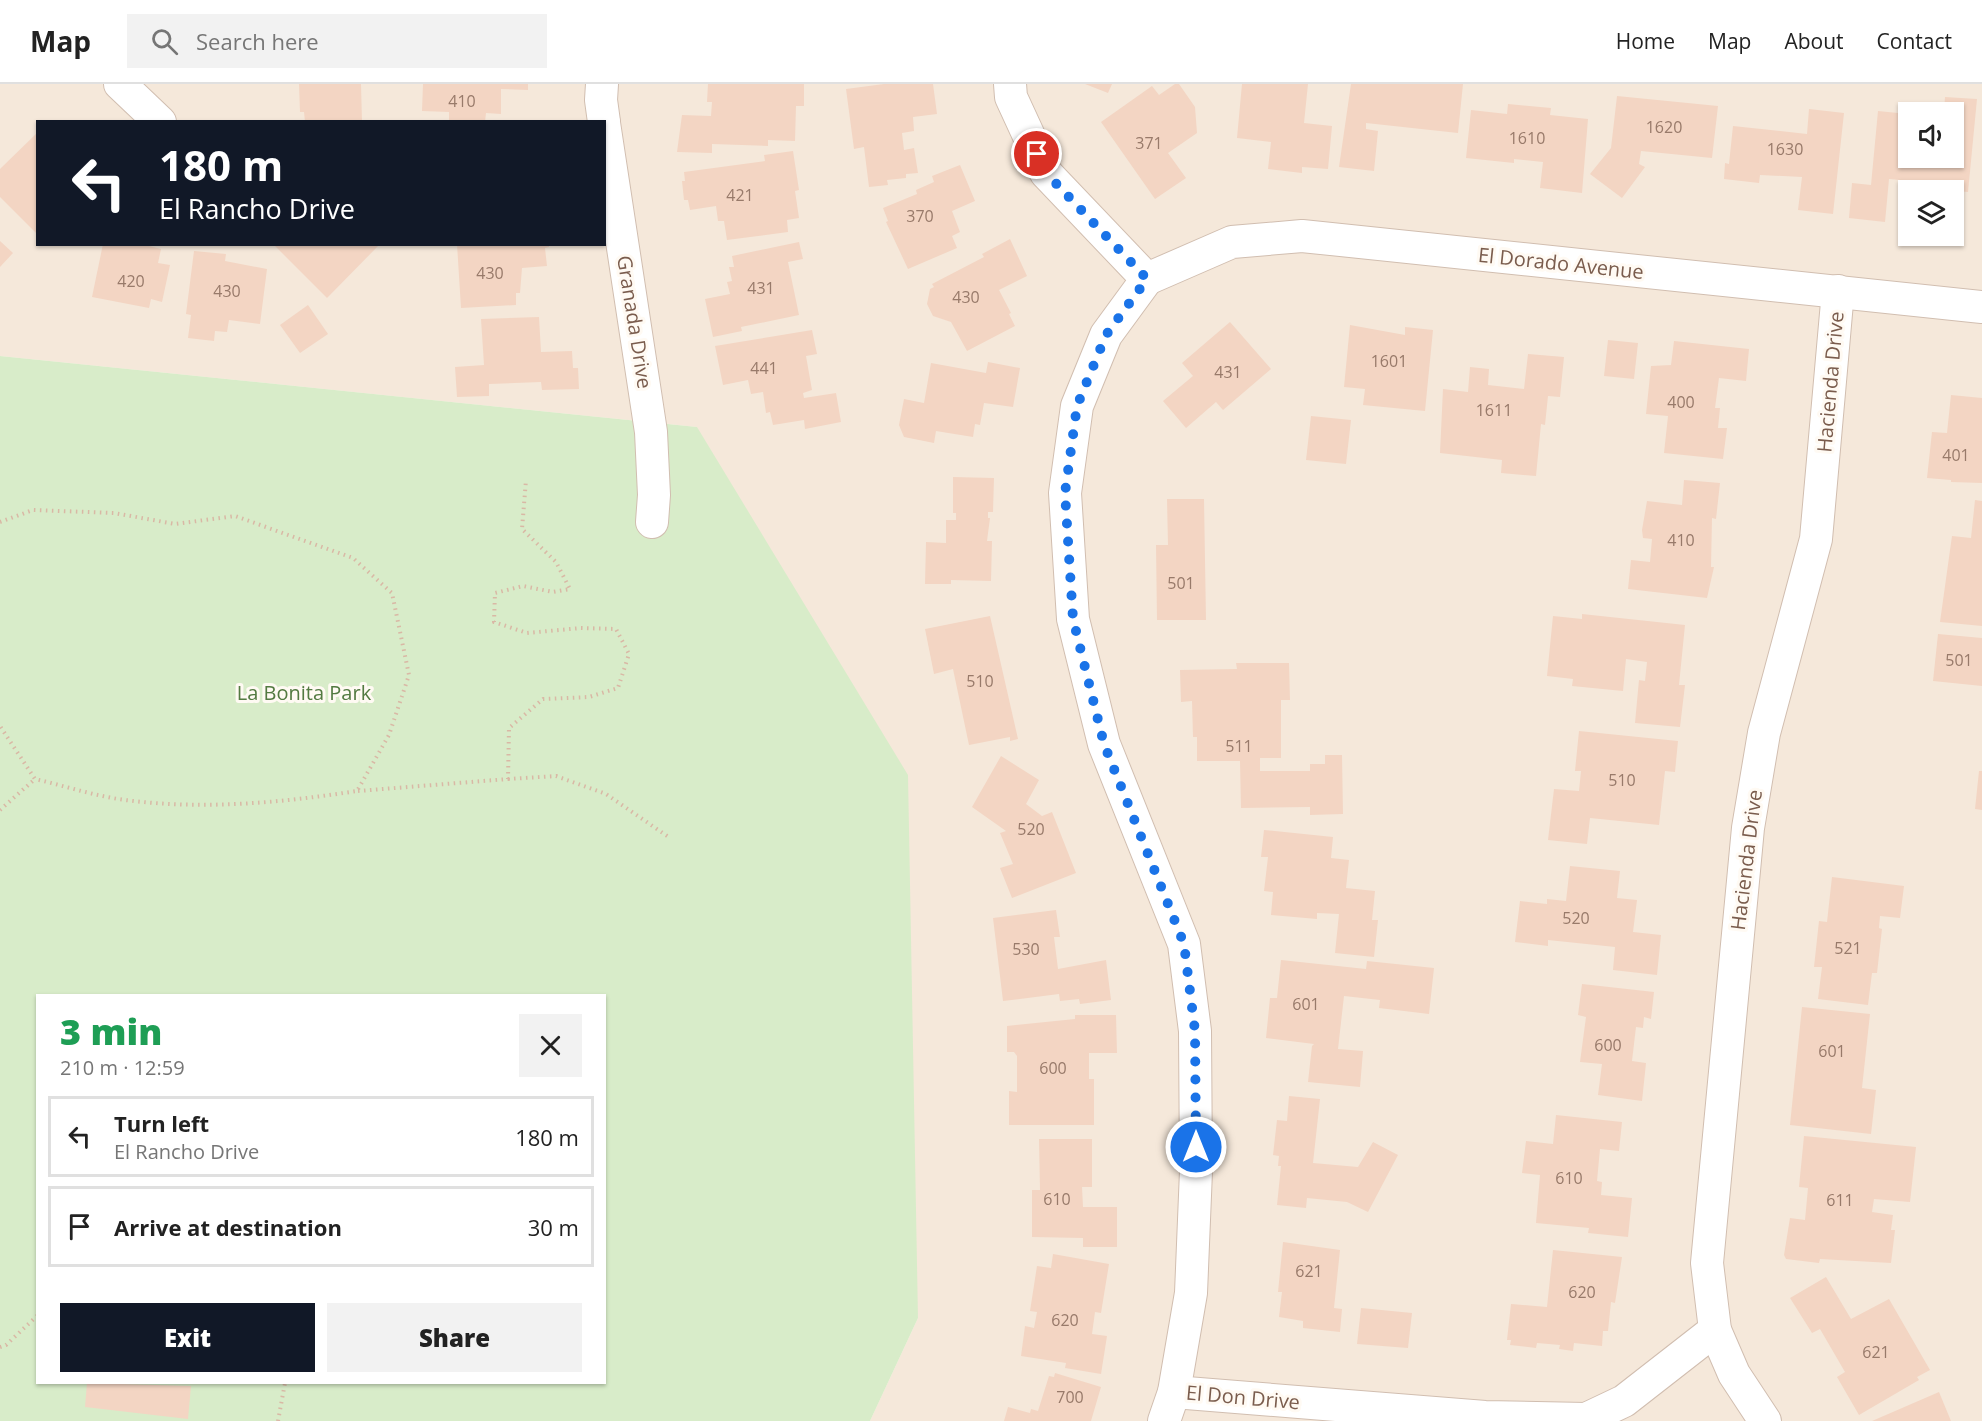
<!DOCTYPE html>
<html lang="en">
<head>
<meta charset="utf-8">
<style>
  :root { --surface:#fff; --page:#f2f2f2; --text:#222; --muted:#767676; --line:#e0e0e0; --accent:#111827 }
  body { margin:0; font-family:"Open Sans",sans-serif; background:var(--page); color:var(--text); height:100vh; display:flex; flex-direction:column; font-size:22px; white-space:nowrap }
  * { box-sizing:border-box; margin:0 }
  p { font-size:20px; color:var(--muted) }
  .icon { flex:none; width:33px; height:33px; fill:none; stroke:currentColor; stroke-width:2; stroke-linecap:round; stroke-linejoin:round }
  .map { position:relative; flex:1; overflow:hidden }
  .side { position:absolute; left:36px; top:910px; width:570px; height:390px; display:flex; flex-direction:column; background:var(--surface); border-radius:0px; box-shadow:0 2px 4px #0004 }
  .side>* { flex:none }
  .top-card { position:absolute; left:36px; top:36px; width:570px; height:126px; border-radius:0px; box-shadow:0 2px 4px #0004; background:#111827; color:#fff; overflow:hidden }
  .buttons { position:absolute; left:1898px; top:18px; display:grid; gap:12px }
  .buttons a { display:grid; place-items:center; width:66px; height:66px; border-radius:0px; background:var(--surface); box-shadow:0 2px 4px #0004; font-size:30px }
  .pin { position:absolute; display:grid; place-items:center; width:51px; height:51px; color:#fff; margin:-26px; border:3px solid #fff; border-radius:50%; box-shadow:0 2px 6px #0007 }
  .me { position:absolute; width:66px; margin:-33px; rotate:0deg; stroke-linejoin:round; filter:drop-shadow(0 0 4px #0008) }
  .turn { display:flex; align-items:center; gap:21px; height:126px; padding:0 24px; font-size:27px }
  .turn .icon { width:78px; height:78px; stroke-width:2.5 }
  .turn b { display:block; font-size:42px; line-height:51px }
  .round { display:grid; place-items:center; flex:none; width:63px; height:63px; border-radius:0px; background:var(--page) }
  .headline { display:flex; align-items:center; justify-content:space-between; height:102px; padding:0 24px }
  h1 { font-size:36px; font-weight:800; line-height:45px; color:#1e9e55 }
  .action { display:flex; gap:12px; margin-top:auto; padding:12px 24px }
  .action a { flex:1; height:69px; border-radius:0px; background:var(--accent); color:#fff; font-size:24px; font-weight:800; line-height:69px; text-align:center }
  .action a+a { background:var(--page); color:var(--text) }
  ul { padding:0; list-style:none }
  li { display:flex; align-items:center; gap:18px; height:81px; margin:0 12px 9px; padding:0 12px; border:3px solid var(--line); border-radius:0px }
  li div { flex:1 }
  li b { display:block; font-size:22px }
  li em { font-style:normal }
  header { display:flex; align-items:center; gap:36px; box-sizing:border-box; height:84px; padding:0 30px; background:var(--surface); border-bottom:2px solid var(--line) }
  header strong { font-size:28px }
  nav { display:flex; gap:33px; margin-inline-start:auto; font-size:21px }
  .search { width:420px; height:54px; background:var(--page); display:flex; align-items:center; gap:15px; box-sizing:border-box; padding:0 21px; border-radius:0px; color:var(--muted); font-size:22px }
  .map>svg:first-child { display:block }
</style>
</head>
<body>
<header>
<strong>Map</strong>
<div class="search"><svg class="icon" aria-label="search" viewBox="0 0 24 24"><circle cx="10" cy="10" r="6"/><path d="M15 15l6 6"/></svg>Search here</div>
<nav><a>Home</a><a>Map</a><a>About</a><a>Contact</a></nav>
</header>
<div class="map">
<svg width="1982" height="1337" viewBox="0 0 1982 1337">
  <rect width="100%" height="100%" fill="#fdf6ec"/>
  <!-- residential -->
  <path fill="#f5e8da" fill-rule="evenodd" d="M0 0H1982V1337H870L918 1234 697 343 0 272ZM1908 28H1953V74H1908ZM38 38H604V160H38ZM1908 106H1953V152H1908Z"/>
  <!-- park -->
  <path fill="#d8ecc9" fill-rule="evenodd" d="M0 272 697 343 908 691 918 1234 870 1337H0ZM38 912H604V1299H38Z"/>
  <!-- building -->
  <g fill="#f3d5c3">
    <path d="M299 0H361L362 38H305L304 28H300Z"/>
    <path d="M423 0H528V6L501 5V30L486 29 485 38H449V28L422 27Z"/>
    <path d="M708 0H804V22H796L795 57 768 56V62L712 60V69L677 68 682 31 711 32 712 18H707Z"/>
    <path d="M884 0H933L937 30 913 33 914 47 902 49 904 66 914 64 918 89 906 90V94L887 96 888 101 869 103 864 63 854 65 846 5Z"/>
    <path d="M1085 0H1112L1108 9Z"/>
    <path d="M1175 0H1179L1195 23 1197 49 1168 69 1186 94 1155 115 1101 38 1152 2 1159 11Z"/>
    <path d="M1242 0H1308L1304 39 1332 42 1328 85 1302 83V89L1268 85 1271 58 1237 54Z"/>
    <path d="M1351 0H1463L1458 49 1366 39V45L1378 47 1374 87 1339 83Z"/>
    <path d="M1617 12 1718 22 1712 74 1641 67 1639 80 1645 83 1622 114 1590 90 1611 64Z"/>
    <path d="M1945 13 1977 15 1968 108 1923 104V98L1889 95 1885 138 1849 134 1852 99 1871 101 1878 27 1908 30V74H1953V28H1944Z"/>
    <path d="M1508 20 1551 24 1550 31 1588 35 1582 109 1540 104 1543 78 1514 75V79L1466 74 1471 26 1507 30Z"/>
    <path d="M1809 25 1844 29 1833 130 1798 126 1802 93 1760 91 1759 99 1724 95 1725 79 1729 80 1733 42 1807 50Z"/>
    <path d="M38 48V151L0 113V85Z"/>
    <path d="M793 67 799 106 795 107 799 134 787 136 788 148 727 156 724 137H718L716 122 690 126 688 116H684L682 97H685L684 88 765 77 764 71Z"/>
    <path d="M960 81 975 117 952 127 960 148 952 152 957 164 908 185 886 138 888 137 883 124 917 110 916 106 934 98 932 92Z"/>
    <path d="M1010 155 1027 192 999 206 1011 229 1009 230 1015 242 967 267 951 238 933 232 927 220 930 205 934 203 932 200 984 173 982 170Z"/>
    <path d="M0 157 13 169 0 183Z"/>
    <path d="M799 158 803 175 788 178 799 231 741 243 742 247 713 253 705 215 730 210 727 198 732 197 729 183H734L732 172Z"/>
    <path d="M103 160H141L161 165 158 179 170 181 162 218 151 215 149 224 92 213Z"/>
    <path d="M273 160H380L327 214Z"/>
    <path d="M457 160H549V163L545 164 547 182 522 184 520 209H516V221L461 224Z"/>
    <path d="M194 167 226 170 225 177 267 185 260 240 229 236 227 248 215 247 214 257 188 254 191 231 186 230Z"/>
    <path d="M308 221 328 250 300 269 280 241Z"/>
    <path d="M539 233 541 268 572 267 573 284H578L579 305 542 306 541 298 489 300V312L457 313 455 283 484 281 481 235Z"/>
    <path d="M1230 238 1271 285 1223 326 1216 318 1186 344 1163 317 1193 292 1182 279Z"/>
    <path d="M1350 241 1405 251V243L1433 246 1425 327 1363 321 1365 305 1344 303Z"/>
    <path d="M812 246 817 270 806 272 812 306 803 309 804 314 836 309 841 338 805 345 804 336 773 341 770 328 766 329 763 308 751 310 748 296 723 301 715 262Z"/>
    <path d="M1608 256 1638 259 1634 295 1604 292Z"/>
    <path d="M1674 257 1749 265 1746 297 1719 294 1715 324H1720L1718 344H1727L1723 375 1664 369 1668 332 1646 330 1651 282 1671 281Z"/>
    <path d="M1528 270 1564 273 1560 313 1548 312 1545 341 1541 340 1536 392 1501 389 1502 376 1440 369 1443 305 1468 308 1470 283 1489 285 1488 301 1524 305Z"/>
    <path d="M988 278 1020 284 1013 323 984 319 980 341 975 340 973 353 936 347 934 359 904 353 899 341 904 315 924 319 931 279 986 289Z"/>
    <path d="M1951 311 1982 314V399L1951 398V396L1927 394 1932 348 1947 349Z"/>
    <path d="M1311 332 1351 336 1346 380 1306 376Z"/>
    <path d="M953 393 994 394 993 428H988V434H990L987 457H992L991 497 951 496V500H925L926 458 946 459V436H956V429H953Z"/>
    <path d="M1684 396 1720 399 1716 435 1712 434 1711 483H1714L1707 514 1628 505 1631 476 1650 478 1652 455 1643 454 1642 446 1647 417 1682 421Z"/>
    <path d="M1167 415H1204L1206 536H1157L1156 461H1168Z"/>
    <path d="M1975 416 1982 417V542L1940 538 1952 452 1971 454Z"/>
    <path d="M1582 530 1685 541 1679 601H1685L1680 643 1635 639 1639 596 1645 597 1647 578 1626 575 1623 607 1572 602 1573 595 1547 592 1553 532 1582 535Z"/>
    <path d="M990 532 1018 655 1010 657V653L969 661 953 585 934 590 925 545Z"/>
    <path d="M1938 550 1982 554V602L1933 597Z"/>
    <path d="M1236 579H1289L1290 616H1281V674H1260V687H1310V680H1325V671H1342L1343 730 1310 731V723L1241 724 1240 677H1197V653H1193L1192 617 1181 618 1180 586 1237 585Z"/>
    <path d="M1579 647 1678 657 1675 688 1665 687 1659 741 1590 734 1587 760 1548 756 1554 705 1579 707 1581 687H1575Z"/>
    <path d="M1001 672 1039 696 1026 720 1042 732 1052 728 1076 789 1012 814 1000 784 1013 780 1000 749 1006 747 972 723Z"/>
    <path d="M1979 687H1982V726L1975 725Z"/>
    <path d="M1264 746 1333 753 1331 774 1349 776 1346 804 1375 807 1372 836H1378L1374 873 1335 869 1339 830 1317 829V835L1271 831 1273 808 1264 807 1268 773H1261Z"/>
    <path d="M1570 782 1620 787 1617 814 1637 816 1633 848 1661 851 1657 891 1613 886 1615 863 1548 856V862L1515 858 1520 817 1547 820V815L1566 817Z"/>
    <path d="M1832 793 1904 802 1900 834 1880 832 1879 844 1882 845 1877 889H1872L1868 921 1818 915 1822 883H1814L1819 837 1827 838Z"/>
    <path d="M1056 826 1060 853H1054L1058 885 1106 876 1111 916 1080 920 1079 915 1060 917 1059 910 1003 917 993 834Z"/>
    <path d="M1281 876 1366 885 1367 877 1434 884 1429 930 1379 924 1380 916 1344 912 1338 965 1363 967 1360 1003 1308 998 1312 962 1314 960 1266 954 1270 914H1277Z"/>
    <path d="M1582 900 1654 908 1651 935 1644 933 1643 944 1636 943 1632 977 1646 979 1642 1017 1598 1011 1602 980 1580 978 1586 933 1578 931Z"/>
    <path d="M1802 923 1870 930 1862 1004 1876 1006 1871 1050 1790 1041Z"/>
    <path d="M1075 931H1116L1117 969H1089V995H1094V1041H1009V1007L1017 1008V972L1014 968H1007V942L1075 935Z"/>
    <path d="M1289 1012 1320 1015 1313 1079 1358 1083 1373 1058 1398 1071 1368 1128 1347 1118 1307 1114 1306 1124 1277 1121 1281 1082H1278L1279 1072 1273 1071 1277 1036 1287 1037Z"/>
    <path d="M1556 1031 1622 1038 1619 1067 1600 1065 1597 1097 1602 1098 1601 1111 1632 1114 1628 1153 1588 1149 1589 1144 1536 1139 1540 1091 1522 1089 1526 1057 1553 1060Z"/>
    <path d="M1804 1052 1916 1063 1910 1118 1874 1115 1872 1128 1893 1131 1891 1146H1895L1891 1179 1820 1175 1819 1179 1786 1175 1784 1171 1790 1134 1805 1136 1808 1104 1799 1103Z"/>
    <path d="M1039 1055H1092V1103H1082L1083 1123H1117V1163H1083V1154L1032 1153V1106H1040Z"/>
    <path d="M1283 1158 1340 1166 1334 1224 1342 1225 1340 1248 1303 1244V1237L1279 1233 1282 1208H1278Z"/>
    <path d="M1553 1166 1622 1173 1615 1219 1611 1218 1608 1247H1603L1602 1262 1574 1259 1573 1267 1559 1265 1560 1261 1537 1259 1536 1264 1510 1261 1511 1256H1507L1511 1220 1547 1223Z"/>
    <path d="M1053 1170 1109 1180 1101 1229 1095 1228 1092 1250 1107 1252 1101 1290 1065 1284 1066 1279 1021 1272 1025 1242 1034 1244 1037 1228 1030 1227 1037 1182 1051 1184Z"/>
    <path d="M1826 1193 1851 1235 1889 1215 1930 1286 1917 1293 1919 1296 1859 1331 1837 1293 1845 1288 1820 1245 1812 1249 1790 1214Z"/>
    <path d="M1361 1224 1412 1229 1408 1264 1357 1260Z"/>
    <path d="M1055 1289 1101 1303 1091 1337H1004L1008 1323 1030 1329 1031 1325 1038 1327 1049 1292 1054 1293Z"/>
    <path d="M87 1299 191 1302 188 1335 85 1323Z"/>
    <path d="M1939 1308 1951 1337H1872Z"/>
  </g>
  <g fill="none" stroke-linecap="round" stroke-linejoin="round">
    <defs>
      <g id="street">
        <path d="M120 0 160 38"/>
        <path d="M602 0 601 16 604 38"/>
        <path d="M1010 0 1011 13 1046 89 1147 195"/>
        <path d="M604 39 651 348 654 411 652 438"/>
        <path d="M1147 195 1106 251 1077 322 1065 409 1073 535 1104 660 1184 860 1195 947 1196 1087 1191 1209 1174 1308 1164 1337"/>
        <path d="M1147 195 1232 158 1302 152 1982 223"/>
        <path d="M1174 1308 1485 1333 1586 1335 1624 1317 1715 1246"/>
        <path d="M1765 1337 1734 1290 1715 1246 1707 1179 1748 744 1764 649 1816 455 1838 207"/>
      </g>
    </defs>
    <!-- street casing -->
    <use href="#street" stroke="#d1beb0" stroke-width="34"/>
    <!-- path -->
    <g stroke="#d9b8a5" stroke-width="4" stroke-dasharray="1.5 4.5" stroke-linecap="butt">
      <path d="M0 438 33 426 114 429 175 440 235 432 353 474 392 509 409 591 389 651 357 707C279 719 203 726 125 716 95 712 65 702 35 695L0 642"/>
      <path d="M508 695 556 692 606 710 670 754"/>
      <path d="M358 707 508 695 509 644 543 615 589 613 618 604 629 570 616 545 581 544 527 549 494 538 495 509 523 502 553 508 570 505 556 478 522 445 526 396"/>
      <path d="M0 726 35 695"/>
      <path d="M0 1263 6 1261 38 1231"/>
      <path d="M278 1337 285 1299"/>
    </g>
    <!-- street -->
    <use href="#street" stroke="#fff" stroke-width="32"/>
  </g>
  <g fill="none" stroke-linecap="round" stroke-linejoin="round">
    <!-- route -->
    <path stroke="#1a73e8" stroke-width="10" stroke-dasharray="0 18" d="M1037 70 1046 89 1147 195 1106 251 1077 322 1065 409 1073 535 1104 660 1184 860 1195 947 1196 1063"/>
  </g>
  <g text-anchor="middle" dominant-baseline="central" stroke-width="6" stroke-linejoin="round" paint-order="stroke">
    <!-- number labels -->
    <g font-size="16" fill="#987a6a">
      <text x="462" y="17">410</text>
      <text x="1664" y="43">1620</text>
      <text x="1527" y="54">1610</text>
      <text x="1149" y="59">371</text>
      <text x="1785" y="65">1630</text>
      <text x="740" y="111">421</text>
      <text x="920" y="132">370</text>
      <text x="490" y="189">430</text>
      <text x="131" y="197">420</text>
      <text x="761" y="204">431</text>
      <text x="227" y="207">430</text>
      <text x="966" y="213">430</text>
      <text x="1389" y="277">1601</text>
      <text x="764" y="284">441</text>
      <text x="1228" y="288">431</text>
      <text x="1681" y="318">400</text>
      <text x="1494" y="326">1611</text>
      <text x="1956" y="371">401</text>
      <text x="1681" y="456">410</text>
      <text x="1181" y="499">501</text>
      <text x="1959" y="576">501</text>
      <text x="980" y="597">510</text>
      <text x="1239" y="662">511</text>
      <text x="1622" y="696">510</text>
      <text x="1031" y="745">520</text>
      <text x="1576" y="834">520</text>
      <text x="1848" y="864">521</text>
      <text x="1026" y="865">530</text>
      <text x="1306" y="920">601</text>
      <text x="1608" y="961">600</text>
      <text x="1832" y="967">601</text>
      <text x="1053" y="984">600</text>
      <text x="1569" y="1094">610</text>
      <text x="1057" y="1115">610</text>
      <text x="1840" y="1116">611</text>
      <text x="1309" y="1187">621</text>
      <text x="1582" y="1208">620</text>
      <text x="1065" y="1236">620</text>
      <text x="1876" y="1268">621</text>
      <text x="1070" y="1313">700</text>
    </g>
    <!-- street labels -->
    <g font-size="20" fill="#7a5c4d" stroke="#fffaf3">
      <text transform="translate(1561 179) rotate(6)">El Dorado Avenue</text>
      <text transform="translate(635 238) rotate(81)">Granada Drive</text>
      <text transform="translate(1830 298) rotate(-85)">Hacienda Drive</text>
      <text transform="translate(1746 776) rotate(-83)">Hacienda Drive</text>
      <text transform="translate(1243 1313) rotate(5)">El Don Drive</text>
    </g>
    <!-- park labels -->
    <g font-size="20" fill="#537a41" stroke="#fffaf3">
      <text x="304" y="608">La Bonita Park</text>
    </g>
  </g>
</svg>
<div class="buttons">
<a><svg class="icon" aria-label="sound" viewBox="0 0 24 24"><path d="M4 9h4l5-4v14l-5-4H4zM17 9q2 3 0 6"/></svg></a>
<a><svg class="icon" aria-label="layers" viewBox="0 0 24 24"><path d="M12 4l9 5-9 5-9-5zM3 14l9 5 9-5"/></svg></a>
</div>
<div class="pin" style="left:1037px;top:70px;background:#d93025"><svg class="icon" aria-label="arrive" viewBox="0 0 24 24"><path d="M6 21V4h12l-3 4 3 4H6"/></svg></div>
<svg class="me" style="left:1196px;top:1063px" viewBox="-20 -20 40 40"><circle r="17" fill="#1a73e8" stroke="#fff" stroke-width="3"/><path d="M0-11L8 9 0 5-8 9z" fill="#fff"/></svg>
<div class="top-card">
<div class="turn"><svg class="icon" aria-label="left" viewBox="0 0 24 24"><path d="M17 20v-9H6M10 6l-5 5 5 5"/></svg><div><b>180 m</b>El Rancho Drive</div></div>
</div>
<section class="side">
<div class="headline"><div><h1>3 min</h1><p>210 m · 12:59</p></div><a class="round"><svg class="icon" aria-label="close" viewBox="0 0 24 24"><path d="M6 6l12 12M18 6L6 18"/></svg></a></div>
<ul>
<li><svg class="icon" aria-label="left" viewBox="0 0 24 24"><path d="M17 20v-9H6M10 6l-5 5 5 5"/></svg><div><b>Turn left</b><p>El Rancho Drive</p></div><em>180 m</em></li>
<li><svg class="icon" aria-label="arrive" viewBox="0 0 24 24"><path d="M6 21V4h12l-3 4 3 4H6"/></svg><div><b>Arrive at destination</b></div><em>30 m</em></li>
</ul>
<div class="action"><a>Exit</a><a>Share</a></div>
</section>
</div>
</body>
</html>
